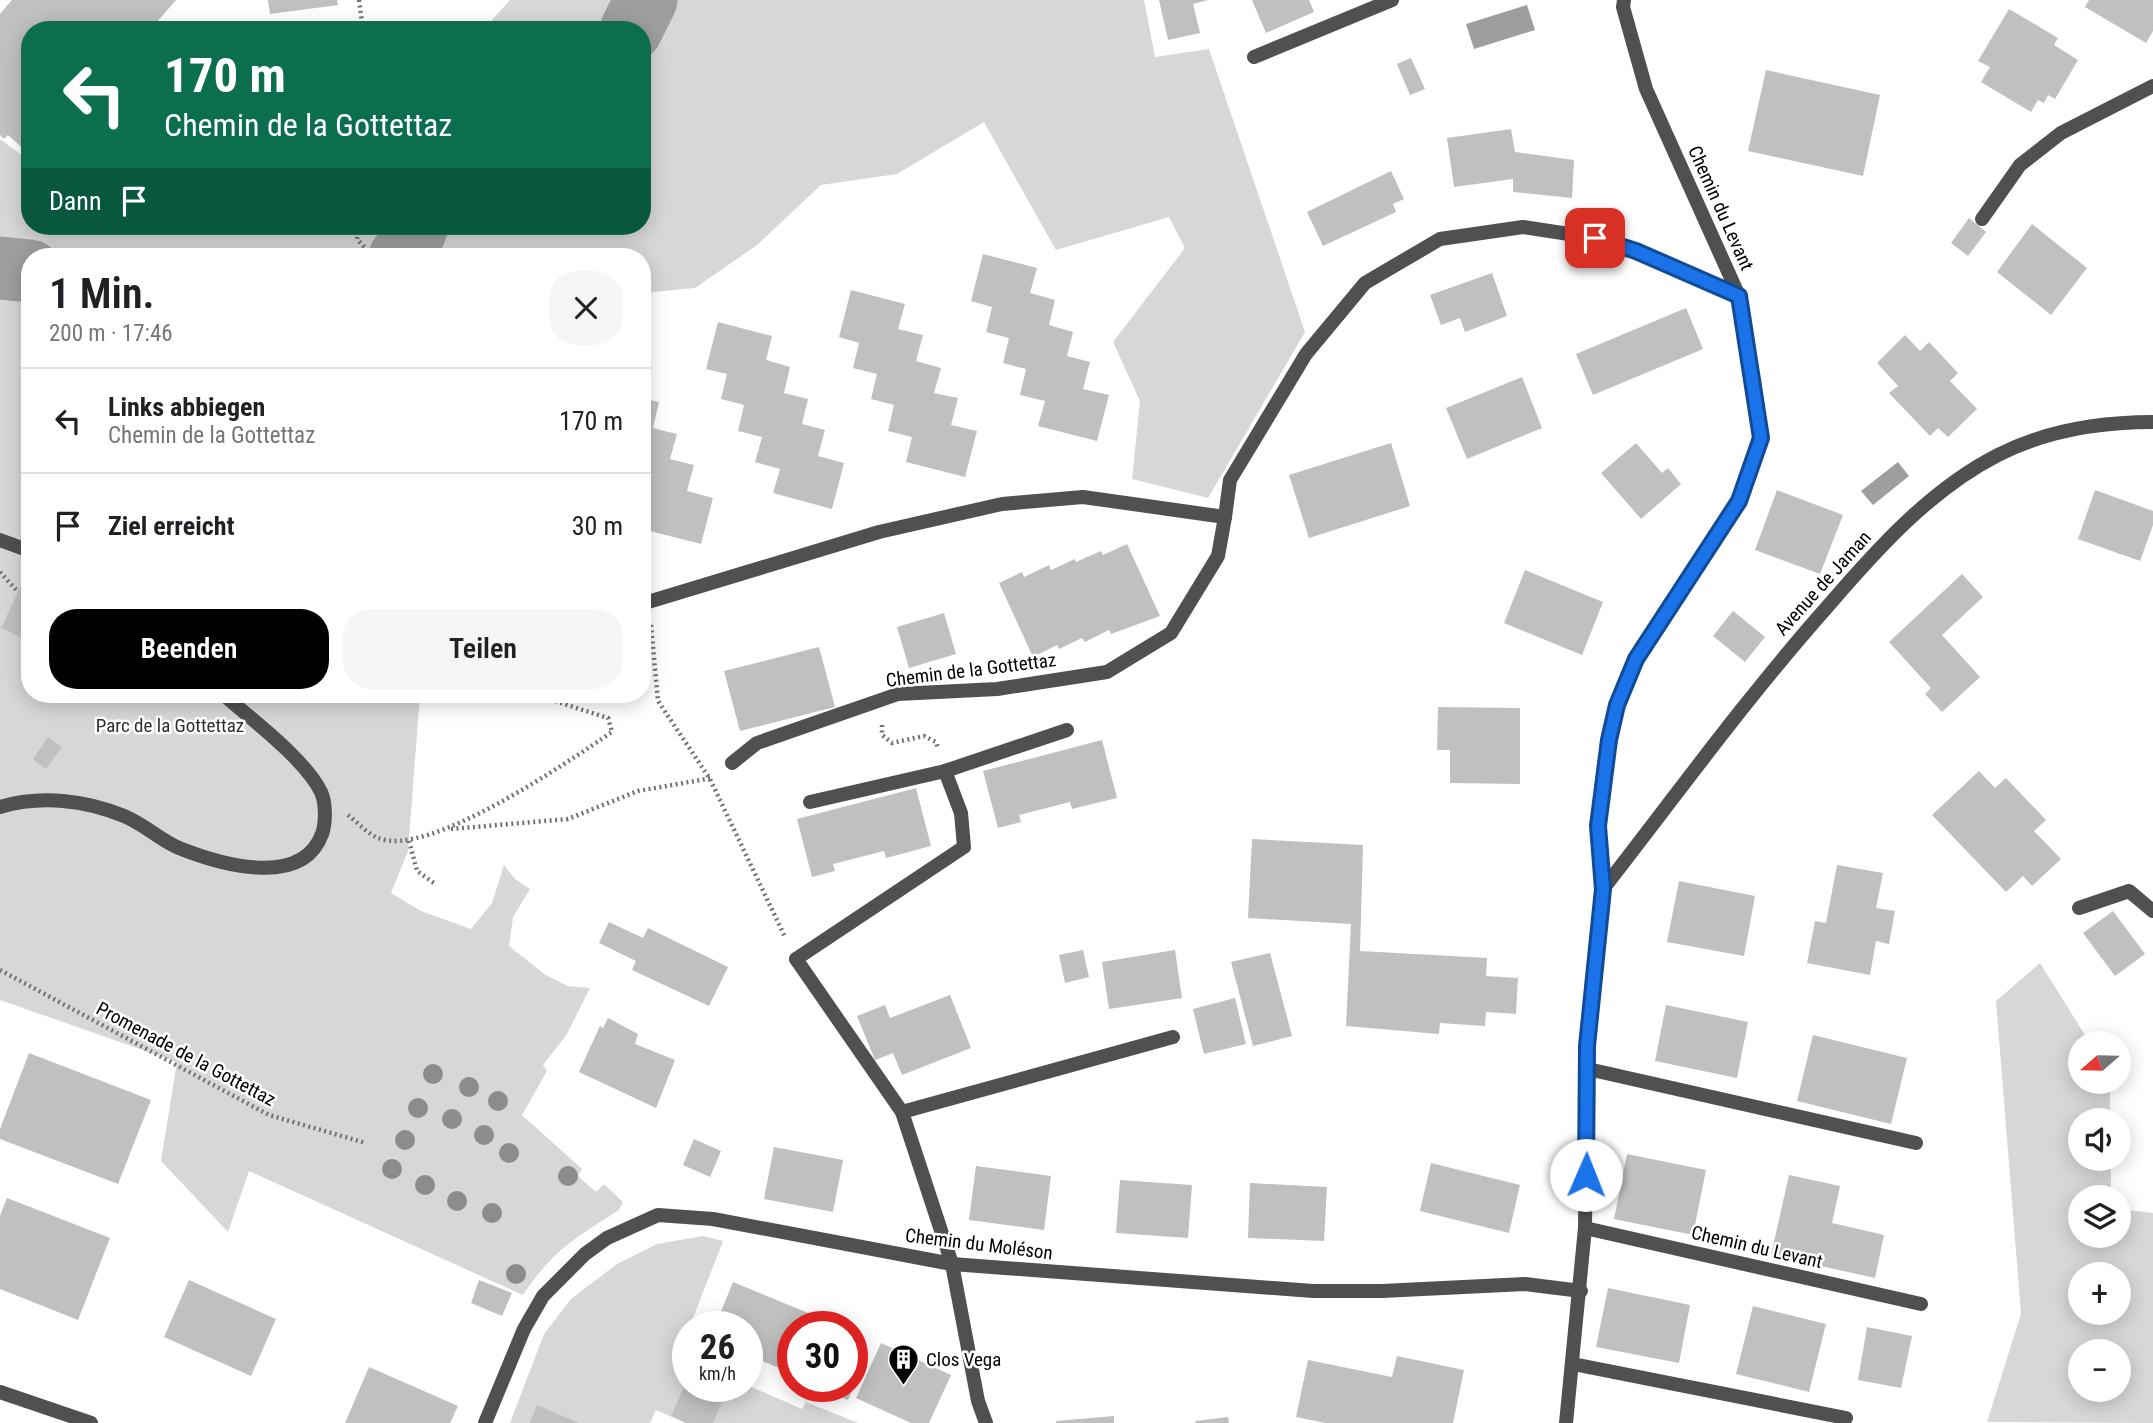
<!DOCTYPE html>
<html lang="de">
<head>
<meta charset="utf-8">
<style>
  :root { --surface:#fff; --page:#f6f6f6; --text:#202124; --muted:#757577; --line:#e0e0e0; --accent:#000 }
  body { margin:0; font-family:"Roboto Condensed",sans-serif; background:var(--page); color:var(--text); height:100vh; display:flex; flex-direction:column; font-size:26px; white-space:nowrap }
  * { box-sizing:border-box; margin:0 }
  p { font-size:23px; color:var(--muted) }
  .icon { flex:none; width:38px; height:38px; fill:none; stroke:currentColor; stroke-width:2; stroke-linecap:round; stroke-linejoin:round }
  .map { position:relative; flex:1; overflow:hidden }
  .side { position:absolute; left:21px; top:248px; width:630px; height:455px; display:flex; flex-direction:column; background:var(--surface); border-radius:28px; box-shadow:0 4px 18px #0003 }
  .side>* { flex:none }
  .guide { position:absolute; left:21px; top:21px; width:630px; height:214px; border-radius:28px; box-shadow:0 4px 18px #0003; background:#0b6e4f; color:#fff; overflow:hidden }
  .needle { width:46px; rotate:250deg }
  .buttons { position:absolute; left:2068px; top:1031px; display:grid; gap:14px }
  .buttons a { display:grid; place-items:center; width:63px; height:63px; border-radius:50%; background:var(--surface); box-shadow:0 4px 18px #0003; font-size:35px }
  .speed { position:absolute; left:672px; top:1311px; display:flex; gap:14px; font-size:35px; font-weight:700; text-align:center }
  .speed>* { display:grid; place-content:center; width:91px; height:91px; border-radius:50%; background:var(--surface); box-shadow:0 4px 18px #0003; line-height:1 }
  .speed small { font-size:18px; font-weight:400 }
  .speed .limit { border:10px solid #d22; background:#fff; color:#111 }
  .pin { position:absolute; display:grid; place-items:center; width:60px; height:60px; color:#fff; margin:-30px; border-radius:14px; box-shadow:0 4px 10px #0006 }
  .me { position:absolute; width:77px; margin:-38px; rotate:1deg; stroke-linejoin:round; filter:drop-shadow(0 0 5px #0008) }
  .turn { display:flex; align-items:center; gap:24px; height:147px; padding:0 28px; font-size:32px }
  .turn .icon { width:91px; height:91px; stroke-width:2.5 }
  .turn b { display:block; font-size:49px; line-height:60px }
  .then { display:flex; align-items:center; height:66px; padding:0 28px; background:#0003; gap:14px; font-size:26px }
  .round { display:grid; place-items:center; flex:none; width:74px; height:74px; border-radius:28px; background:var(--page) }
  .head { display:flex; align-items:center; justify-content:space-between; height:119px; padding:0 28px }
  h1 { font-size:42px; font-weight:600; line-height:52px }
  .cta { display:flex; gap:14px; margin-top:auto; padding:14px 28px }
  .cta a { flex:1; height:80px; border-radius:28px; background:var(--accent); color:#fff; font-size:28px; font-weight:600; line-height:80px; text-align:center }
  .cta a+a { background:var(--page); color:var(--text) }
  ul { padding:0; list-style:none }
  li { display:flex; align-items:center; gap:21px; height:105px; padding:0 28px; border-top:2px solid var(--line) }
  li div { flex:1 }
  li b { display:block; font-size:26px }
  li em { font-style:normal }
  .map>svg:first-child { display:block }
</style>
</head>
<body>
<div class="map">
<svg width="2153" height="1423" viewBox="0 0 2153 1423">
  <rect width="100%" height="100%" fill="#fff"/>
  <!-- green -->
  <g fill="#d7d7d7" fill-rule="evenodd">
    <path d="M510 0H1144L1155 57 1209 49 1305 332 1208 498 1132 479 1140 401 1113 342 1185 248 1169 217 1056 250 984 122 897 174 821 185 757 245 695 288 642 293V257H30V695H420L408 851 391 893 421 911 471 929 492 903 504 865 515 879 530 889 513 917 509 946 544 974 567 986 590 988 567 1034 543 1065 547 1071 522 1115 582 1169 578 1176 596 1192 604 1184 623 1202 619 1210C574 1239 554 1249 523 1295L249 1171 228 1232 161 1161 177 1062 0 1000V139L30 161V226H642V30H483Z"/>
    <path d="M2040 963 2090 1043H2081V1082H2110V1120H2081V1158L2111 1159V1197H2081V1236H2119V1209L2153 1213V1423L1987 1422 2021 1314 1996 1001ZM2081 1274H2119V1312H2081ZM2119 1351V1390H2081V1351Z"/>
    <path d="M703 1236 723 1241 679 1354 688 1359V1386L747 1385 802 1409 806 1402 858 1423H686L656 1410 650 1423H510L544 1334 571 1299 617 1264 657 1244Z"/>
  </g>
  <!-- water -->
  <g fill="#9e9e9e">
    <path d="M1527 5 1535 30 1474 49 1466 24Z"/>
    <path d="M1898 462 1909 476 1873 505 1861 491Z"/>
  </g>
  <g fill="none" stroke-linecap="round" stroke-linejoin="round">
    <!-- river -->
    <g stroke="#9e9e9e" stroke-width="63">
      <path d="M631 30 646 0"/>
      <path d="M400 257 407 251 417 226"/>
      <path d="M0 268 30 271"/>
    </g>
  </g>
  <!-- building -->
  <g fill="#c0c0c0">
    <path d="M12 0H176L150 30H30V155L8 135 4 139 0 135V14Z"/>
    <path d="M268 0H337L338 5 270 14Z"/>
    <path d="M1159 0H1208L1193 4 1200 33 1168 40Z"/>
    <path d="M1252 0H1309L1314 12 1266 33Z"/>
    <path d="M2089 0H2153V31L2146 43 2085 7Z"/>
    <path d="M2009 9 2058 38 2054 45 2078 60 2055 99 2048 95 2044 103 2038 100 2031 112 1981 82 1990 67 1978 61Z"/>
    <path d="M1411 58 1425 89 1410 95 1397 64Z"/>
    <path d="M1766 70 1880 95 1863 176 1748 151Z"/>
    <path d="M1511 129 1515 152 1574 160 1572 198 1513 192V179L1454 187 1447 138Z"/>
    <path d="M1391 171 1404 199 1393 204 1396 212 1323 246 1307 212Z"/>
    <path d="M1969 218 1986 232 1968 256 1951 243Z"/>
    <path d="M2032 224 2087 268 2051 315 1997 272Z"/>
    <path d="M983 254 1037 268 1030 293 1055 300 1049 325 1073 332 1067 356 1090 362 1083 389 1109 395 1097 441 1038 426 1045 401 1020 395 1026 369 1003 363 1009 338 986 332 992 307 971 301Z"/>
    <path d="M1492 273 1507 316 1465 332 1460 318 1441 325 1430 295Z"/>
    <path d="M851 290 905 304 898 329 923 335 916 361 941 368 934 393 958 398 951 425 977 431 965 477 906 462 912 437 888 431 894 405 871 399 877 374 853 368 859 343 839 337Z"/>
    <path d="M1686 308 1703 349 1593 395 1576 354Z"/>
    <path d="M718 322 772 336 766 360 790 367 784 393 808 399 802 424 825 430 818 456 844 463 832 509 773 493 780 469 755 462 762 437 738 431 744 405 721 399 727 374 706 369Z"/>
    <path d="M1905 335 1920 351 1929 342 1958 373 1950 381 1977 409 1948 437 1938 428 1930 436 1889 393 1898 386 1877 363Z"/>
    <path d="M1522 377 1542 428 1467 459 1446 408Z"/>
    <path d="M642 398 659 402 653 428 677 434 670 459 694 465 687 491 713 498 701 544 642 529 649 504 642 502Z"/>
    <path d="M1391 443 1410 506 1309 538 1289 475Z"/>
    <path d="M1636 443 1662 473 1668 468 1681 484 1641 519 1601 473Z"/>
    <path d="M1777 490 1843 515 1820 574 1755 550Z"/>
    <path d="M2095 490 2153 511V525L2140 561 2078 539Z"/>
    <path d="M1127 544 1160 616 1111 634 1109 630 1085 642 1082 638 1059 649 1057 645 1033 657 999 583 1022 572 1024 577 1049 565 1051 570 1075 559 1076 562 1101 551 1103 555Z"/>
    <path d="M1525 570 1603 602 1582 655 1504 623Z"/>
    <path d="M1962 574 1983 597 1942 635 1980 677 1942 712 1925 694 1931 688 1889 642Z"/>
    <path d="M21 586 30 590V642L1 628Z"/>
    <path d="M1733 611 1765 637 1745 662 1713 636Z"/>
    <path d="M944 613 956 654 909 668 897 627Z"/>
    <path d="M819 647 835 707 740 731 724 671Z"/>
    <path d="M1438 707 1520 708V784L1450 783V750H1437Z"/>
    <path d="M48 737 62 747 46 769 33 759Z"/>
    <path d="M1102 740 1117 798 1072 809 1070 802 1019 815 1021 822 998 828 983 771Z"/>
    <path d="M1979 771 1995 788 2006 778 2046 820 2034 831 2061 859 2032 886 2023 876 2006 892 1932 815Z"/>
    <path d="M916 788 931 846 886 858 884 851 833 864 835 871 812 877 797 819Z"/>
    <path d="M1252 839 1363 845 1360 951 1487 958 1486 976 1518 978 1516 1014 1486 1012 1485 1026 1440 1023 1439 1034 1346 1026 1351 924 1248 918Z"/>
    <path d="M1837 865 1883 873 1876 908 1895 911 1889 944 1876 941 1870 975 1807 963 1815 921 1826 923Z"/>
    <path d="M1679 881 1755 896 1744 956 1667 942Z"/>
    <path d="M2113 911 2145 954 2115 976 2083 933Z"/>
    <path d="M609 922 643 938 648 928 728 967 709 1006 632 970 636 961 599 943Z"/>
    <path d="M1083 950 1089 977 1065 983 1059 955Z"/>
    <path d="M1175 950 1182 998 1109 1009 1102 962Z"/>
    <path d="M1270 953 1292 1036 1253 1046 1231 962Z"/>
    <path d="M950 995 971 1048 902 1075 893 1053 875 1060 857 1016 885 1005 890 1018Z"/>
    <path d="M1235 998 1246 1044 1204 1054 1193 1009Z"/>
    <path d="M1666 1005 1748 1022 1737 1078 1655 1061Z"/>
    <path d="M608 1018 638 1034 635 1044 675 1060 656 1108 579 1072 600 1026 603 1028Z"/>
    <path d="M1813 1035 1907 1058 1891 1124 1797 1101Z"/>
    <path d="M29 1053 151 1100 118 1184 0 1139V1129Z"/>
    <path d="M694 1139 721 1151 710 1177 683 1165Z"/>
    <path d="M774 1147 843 1160 833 1212 764 1199Z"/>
    <path d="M1627 1154 1706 1170 1693 1235 1614 1219Z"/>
    <path d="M1431 1163 1520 1185 1509 1233 1420 1211Z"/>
    <path d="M976 1166 1051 1176 1044 1230 969 1220Z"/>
    <path d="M1789 1175 1840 1186 1832 1223 1884 1235 1875 1278 1771 1255Z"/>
    <path d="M1120 1180 1192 1185 1188 1238 1116 1233Z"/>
    <path d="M1250 1183 1327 1187 1324 1241 1248 1238Z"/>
    <path d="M7 1198 110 1238 78 1320 0 1289V1216Z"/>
    <path d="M189 1280 276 1319 251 1376 164 1337Z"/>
    <path d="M479 1280 512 1293 502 1316 471 1303Z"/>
    <path d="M733 1282 808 1313 802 1326H793V1349L784 1370 747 1355V1326H715Z"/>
    <path d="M1608 1288 1690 1305 1679 1363 1596 1347Z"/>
    <path d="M1753 1306 1826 1324 1809 1392 1736 1374Z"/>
    <path d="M1867 1327 1912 1336 1901 1388 1858 1380Z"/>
    <path d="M881 1343 951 1375 929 1423H911L856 1398Z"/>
    <path d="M1397 1356 1464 1370 1453 1423H1325L1296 1417 1308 1360 1392 1377Z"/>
    <path d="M852 1363 861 1366 848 1400 823 1390 824 1386H852Z"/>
    <path d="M369 1367 458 1406 450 1423H345Z"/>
    <path d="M688 1378V1386H704L725 1395 713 1423H686L671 1416Z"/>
    <path d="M537 1405 579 1423H530Z"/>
    <path d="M1114 1416V1423H1056V1421Z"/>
    <path d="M1228 1417 1229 1423H1196L1195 1421Z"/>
  </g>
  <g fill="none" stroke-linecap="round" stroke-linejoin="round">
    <!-- path -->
    <g stroke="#727272" stroke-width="4.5" stroke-dasharray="2 3.5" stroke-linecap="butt">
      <path d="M359 0 363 30"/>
      <path d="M359 226 357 239 373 257"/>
      <path d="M0 572 18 592"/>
      <path d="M651 625 658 701 710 779 785 937"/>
      <path d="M882 725V735L892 743 924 736 936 742 938 748"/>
      <path d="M348 815C357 822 368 834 378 838 428 859 569 761 612 732L608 718 536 695"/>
      <path d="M451 829 568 819 638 791 712 778"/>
      <path d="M409 841 417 871 434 883"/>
      <path d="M0 970 269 1115 366 1143"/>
    </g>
    <!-- service -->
    <g stroke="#505050" stroke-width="14">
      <path d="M1254 57 1392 0"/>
      <path d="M0 540 30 551"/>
      <path d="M732 763 757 743 898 694 997 689 1107 672 1171 633 1218 556 1225 517"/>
      <path d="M945 771 1067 730"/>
      <path d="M0 807C41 795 85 800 124 816 144 824 160 840 179 848 219 864 302 889 322 834 326 823 326 803 321 792 305 759 252 720 224 695"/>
      <path d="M2079 908 2129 891 2153 911"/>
      <path d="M796 959 964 847 961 813 945 771 810 802"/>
      <path d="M1588 1069 1916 1143"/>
      <path d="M902 1112 1173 1037"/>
      <path d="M1585 1228 1921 1304"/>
      <path d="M1573 1364 1846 1418"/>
    </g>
    <!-- minor -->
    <g stroke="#505050" stroke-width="14">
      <path d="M1982 219 2020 165 2061 133 2153 86"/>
      <path d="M648 602 879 532 1002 504 1083 497 1225 517 1230 480 1306 354 1365 283 1440 239 1523 227 1595 238 1636 251 1739 296"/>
      <path d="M1603 889C1677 794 1748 696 1828 606 1877 549 1931 489 1998 455 2045 431 2101 422 2153 422"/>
      <path d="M796 959 902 1112 952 1264 978 1401 986 1423"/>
      <path d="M485 1423 524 1329 543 1296 585 1254 607 1238 658 1215 713 1219 952 1264 1313 1291H1382L1525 1284 1581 1291"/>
      <path d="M1566 1423 1585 1228 1587 1047 1603 889 1598 826 1609 740 1617 705 1636 659 1739 501 1761 438 1739 296 1646 89 1623 7 1624 0"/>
    </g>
    <!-- tertiary -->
    <path stroke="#505050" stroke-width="14" d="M0 1392 91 1423"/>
  </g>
  <!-- trees -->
  <g fill="#8c8c8c">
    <circle cx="433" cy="1074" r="10"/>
    <circle cx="469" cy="1087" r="10"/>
    <circle cx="498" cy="1101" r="10"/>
    <circle cx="418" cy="1108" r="10"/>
    <circle cx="452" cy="1119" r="10"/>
    <circle cx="484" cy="1135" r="10"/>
    <circle cx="405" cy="1140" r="10"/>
    <circle cx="509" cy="1153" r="10"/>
    <circle cx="392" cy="1169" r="10"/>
    <circle cx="568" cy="1176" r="10"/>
    <circle cx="425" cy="1185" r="10"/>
    <circle cx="457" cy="1201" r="10"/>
    <circle cx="492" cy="1213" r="10"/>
    <circle cx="516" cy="1274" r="10"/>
  </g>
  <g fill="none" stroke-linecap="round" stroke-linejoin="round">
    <defs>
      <path id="route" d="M1586 1175 1587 1046 1603 889 1598 826 1609 740 1617 705 1636 659 1739 501 1761 438 1739 296 1636 251 1595 238"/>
    </defs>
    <!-- route casing -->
    <use href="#route" stroke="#114b97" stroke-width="18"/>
    <!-- route -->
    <use href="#route" stroke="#1a73e8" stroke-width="12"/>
  </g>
  <!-- icons -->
  <defs>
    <symbol id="building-pin" viewBox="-11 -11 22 30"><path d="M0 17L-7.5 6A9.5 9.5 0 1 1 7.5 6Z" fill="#000" stroke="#fff"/><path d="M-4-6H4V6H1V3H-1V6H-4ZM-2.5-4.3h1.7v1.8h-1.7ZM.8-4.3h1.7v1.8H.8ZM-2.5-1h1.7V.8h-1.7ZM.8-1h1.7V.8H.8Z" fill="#fff"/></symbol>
  </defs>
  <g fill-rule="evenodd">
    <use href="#building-pin" x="886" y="1342" width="35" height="47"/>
  </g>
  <g text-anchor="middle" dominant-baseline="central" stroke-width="5" stroke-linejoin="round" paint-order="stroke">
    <!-- street labels -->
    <g font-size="19" fill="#000" stroke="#fff">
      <text transform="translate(1721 208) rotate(66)">Chemin du Levant</text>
      <text transform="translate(1823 583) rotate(-48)">Avenue de Jaman</text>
      <text transform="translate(971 670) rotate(-7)">Chemin de la Gottettaz</text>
      <text transform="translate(186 1054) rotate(28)">Promenade de la Gottettaz</text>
      <text transform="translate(979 1244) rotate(7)">Chemin du Moléson</text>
      <text transform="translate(1757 1247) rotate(13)">Chemin du Levant</text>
    </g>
    <!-- park labels -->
    <g font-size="19" fill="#2e2e2e" stroke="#fff">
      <text x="170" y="725">Parc de la Gottettaz</text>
    </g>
    <!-- poi labels -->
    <g font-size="19" fill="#000" stroke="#fff" text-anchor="start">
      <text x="926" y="1359">Clos Vega</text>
    </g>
  </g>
</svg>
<div class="buttons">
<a><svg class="needle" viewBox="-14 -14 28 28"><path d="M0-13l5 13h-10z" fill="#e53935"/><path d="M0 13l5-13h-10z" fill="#757577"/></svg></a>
<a><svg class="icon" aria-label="sound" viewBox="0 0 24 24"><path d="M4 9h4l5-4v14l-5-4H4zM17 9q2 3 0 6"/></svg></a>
<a><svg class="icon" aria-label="layers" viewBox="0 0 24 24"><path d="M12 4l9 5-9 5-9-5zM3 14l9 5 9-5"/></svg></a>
<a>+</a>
<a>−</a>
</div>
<div class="speed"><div>26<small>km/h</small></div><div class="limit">30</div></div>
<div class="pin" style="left:1595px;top:238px;background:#d93025"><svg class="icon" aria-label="arrive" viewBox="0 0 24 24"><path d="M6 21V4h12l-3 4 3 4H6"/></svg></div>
<svg class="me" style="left:1586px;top:1175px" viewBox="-20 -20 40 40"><circle r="19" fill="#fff"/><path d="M0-13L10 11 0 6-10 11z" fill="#1a73e8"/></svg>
<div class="guide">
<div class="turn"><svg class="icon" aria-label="left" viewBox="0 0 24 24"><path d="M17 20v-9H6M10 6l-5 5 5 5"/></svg><div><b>170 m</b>Chemin de la Gottettaz</div></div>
<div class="then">Dann<svg class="icon" aria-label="arrive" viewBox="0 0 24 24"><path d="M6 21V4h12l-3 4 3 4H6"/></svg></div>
</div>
<section class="side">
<div class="head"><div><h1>1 Min.</h1><p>200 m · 17:46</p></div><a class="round"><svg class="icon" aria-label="close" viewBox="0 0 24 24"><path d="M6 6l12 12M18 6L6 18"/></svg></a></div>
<ul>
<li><svg class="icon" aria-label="left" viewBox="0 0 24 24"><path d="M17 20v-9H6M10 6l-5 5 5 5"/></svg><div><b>Links abbiegen</b><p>Chemin de la Gottettaz</p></div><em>170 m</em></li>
<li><svg class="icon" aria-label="arrive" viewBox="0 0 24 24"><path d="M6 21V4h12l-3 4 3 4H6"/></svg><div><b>Ziel erreicht</b></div><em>30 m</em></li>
</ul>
<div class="cta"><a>Beenden</a><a>Teilen</a></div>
</section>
</div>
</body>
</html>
